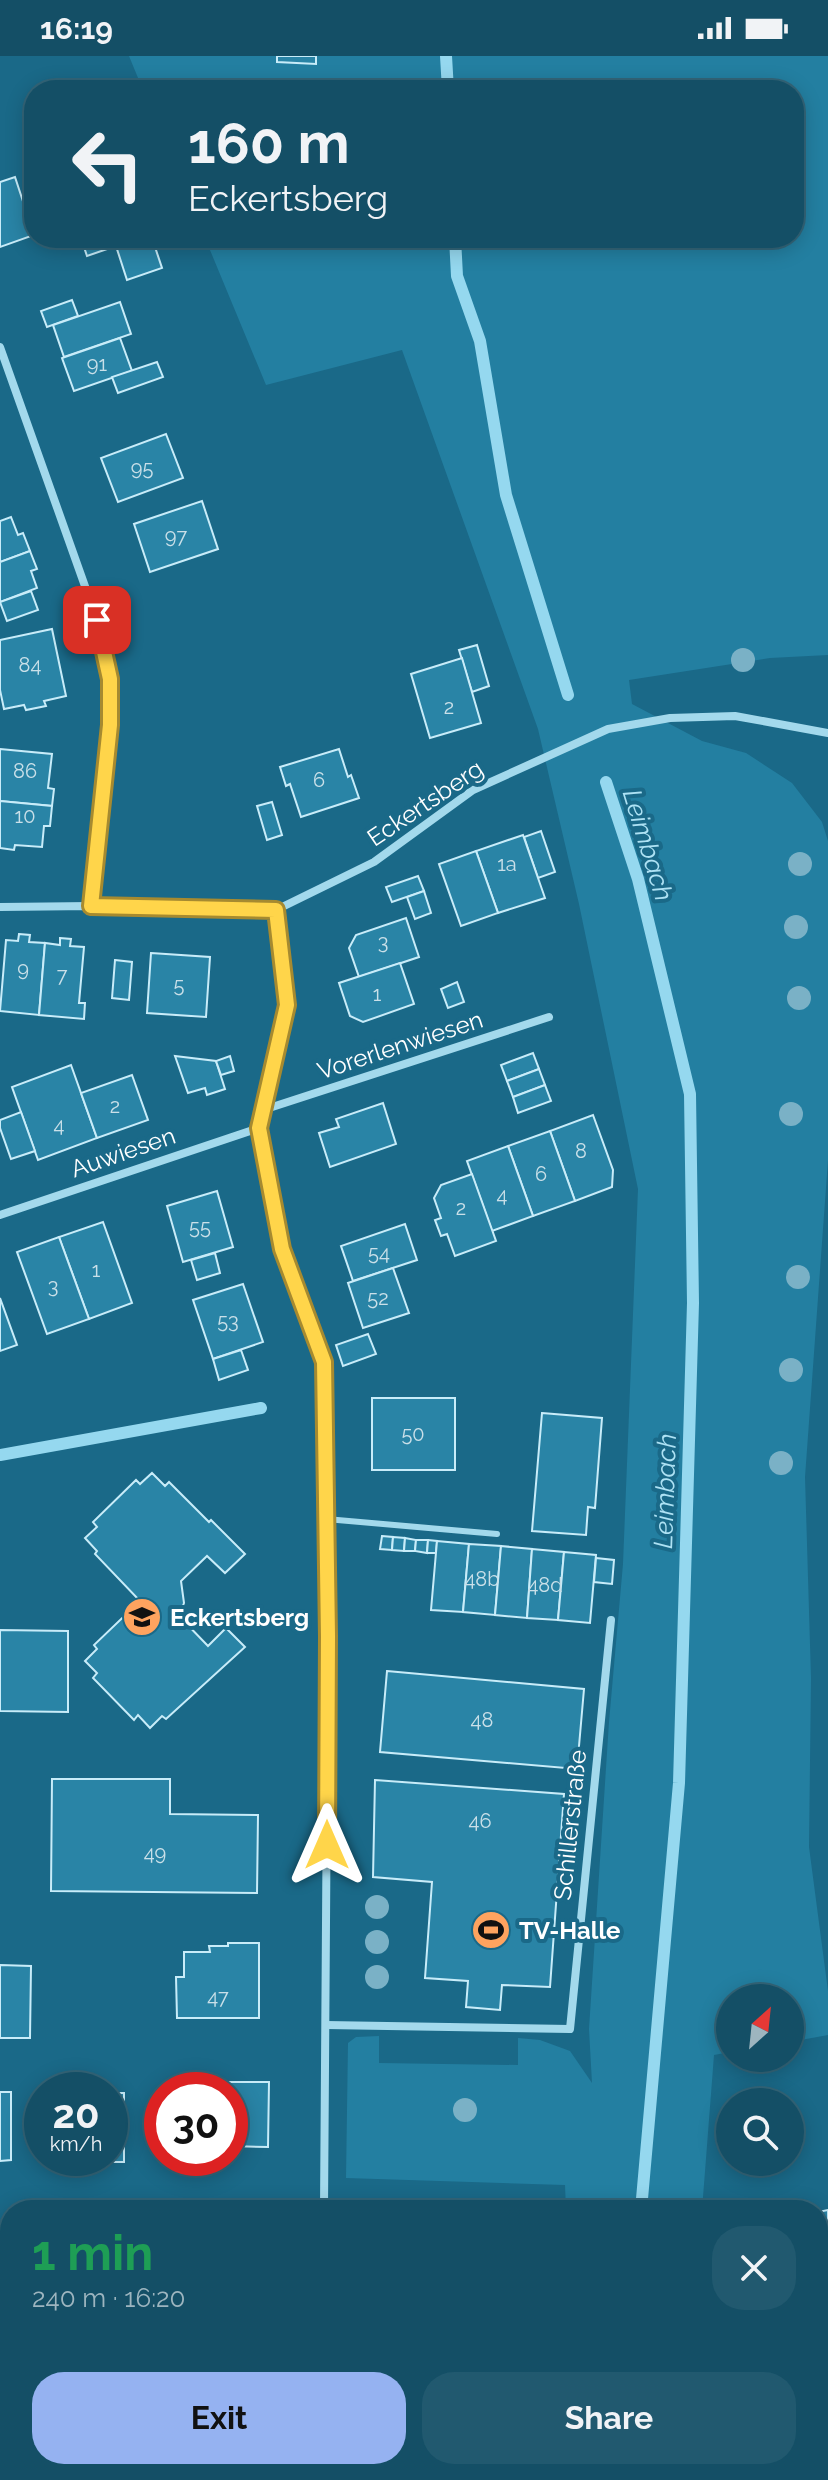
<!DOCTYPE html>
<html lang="en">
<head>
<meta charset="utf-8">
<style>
  :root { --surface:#144f66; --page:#21596f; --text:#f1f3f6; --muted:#9db5bf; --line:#33667a; --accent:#95b2f1 }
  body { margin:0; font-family:Raleway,sans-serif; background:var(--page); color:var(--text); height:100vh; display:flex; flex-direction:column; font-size:30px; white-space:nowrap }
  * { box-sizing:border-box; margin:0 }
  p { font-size:26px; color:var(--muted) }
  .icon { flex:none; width:44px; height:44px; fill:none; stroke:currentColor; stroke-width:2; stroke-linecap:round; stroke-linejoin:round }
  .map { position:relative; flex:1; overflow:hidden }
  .sheet { position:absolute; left:0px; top:2144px; width:828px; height:280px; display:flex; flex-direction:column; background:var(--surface); border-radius:32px 32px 0 0; box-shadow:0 4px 20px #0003,0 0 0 2px var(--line) }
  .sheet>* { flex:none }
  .banner { position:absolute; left:24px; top:24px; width:780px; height:168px; border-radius:32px; box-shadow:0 4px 20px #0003,0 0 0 2px var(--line); background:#144f66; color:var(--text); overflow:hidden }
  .needle { width:52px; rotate:27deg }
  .tools { position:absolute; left:716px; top:1928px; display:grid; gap:16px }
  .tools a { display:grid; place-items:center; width:88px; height:88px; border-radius:50%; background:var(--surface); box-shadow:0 4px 20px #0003,0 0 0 2px var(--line); font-size:40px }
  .speed { position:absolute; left:24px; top:2016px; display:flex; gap:16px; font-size:40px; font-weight:700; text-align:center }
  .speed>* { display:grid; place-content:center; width:104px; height:104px; border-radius:50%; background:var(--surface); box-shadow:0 4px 20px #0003,0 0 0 2px var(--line); line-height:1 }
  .speed small { font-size:20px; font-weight:400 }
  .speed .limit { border:12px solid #d22; background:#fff; color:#111 }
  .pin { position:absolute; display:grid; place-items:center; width:68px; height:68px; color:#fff; margin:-34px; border-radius:16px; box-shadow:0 4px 12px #0006 }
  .me { position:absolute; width:88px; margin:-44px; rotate:0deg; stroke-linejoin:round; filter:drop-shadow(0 0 6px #0008) }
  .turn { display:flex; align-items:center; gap:28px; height:168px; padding:0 32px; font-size:36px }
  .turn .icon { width:104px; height:104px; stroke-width:2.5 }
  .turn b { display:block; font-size:56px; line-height:68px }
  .round { display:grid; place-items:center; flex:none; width:84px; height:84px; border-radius:32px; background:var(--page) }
  .headline { display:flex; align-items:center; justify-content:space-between; height:136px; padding:0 32px }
  h1 { font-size:48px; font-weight:700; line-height:60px; color:#1e9e55 }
  .primary-button { display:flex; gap:16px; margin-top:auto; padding:16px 32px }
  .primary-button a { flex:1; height:92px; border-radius:32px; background:var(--accent); color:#111; font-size:32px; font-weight:700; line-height:92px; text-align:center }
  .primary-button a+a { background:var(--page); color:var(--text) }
  .status { display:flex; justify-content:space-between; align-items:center; height:56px; padding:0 40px; background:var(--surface); direction:ltr }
  .status svg { height:22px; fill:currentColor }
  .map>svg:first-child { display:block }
</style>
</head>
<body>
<div class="status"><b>16:19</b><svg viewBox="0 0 49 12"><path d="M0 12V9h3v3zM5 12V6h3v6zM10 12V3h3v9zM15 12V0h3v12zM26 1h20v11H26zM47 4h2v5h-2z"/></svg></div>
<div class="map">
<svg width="828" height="2424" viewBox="0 0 828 2424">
  <rect width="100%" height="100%" fill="#1a6988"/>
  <!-- green -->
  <g fill="#237fa1">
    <path d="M129 0H828V599L770 602 629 624 632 648 702 685 746 697 792 727 822 766 828 785V1104L805 1421 811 1622 809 1791 828 1935V1979L790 1986V1942H730V1996L714 1999 702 2154H566L565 2129 346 2122 348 1987 356 1981 379 1980V2007L518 2009V1982L540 1984 570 1995 592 2027 589 1973 609 1666 623 1508 638 1133 579 848 538 673 402 294 266 329 205 182H794V34H143Z"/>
    <path d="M577 2414H681V2424H578Z"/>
  </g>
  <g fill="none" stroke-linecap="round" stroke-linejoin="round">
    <!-- stream -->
    <g stroke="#95d8ef" stroke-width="12">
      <path d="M446 0 448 34"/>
      <path d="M455 182 457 220 480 285 506 439 568 639"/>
      <path d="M606 726 638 823 690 1038 693 1247 679 1727 641 2154"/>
      <path d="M0 1399 261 1352"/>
      <path d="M617 2424 618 2414"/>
    </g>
  </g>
  <!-- building -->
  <g fill="#2984a6" stroke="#c8ecf9" stroke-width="2">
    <path d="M277 0H316V8L277 6Z"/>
    <path d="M15 121 34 179 0 191V126Z"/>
    <path d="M81 182H139L87 200Z"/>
    <path d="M139 182H152L162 212 127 224 116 190Z"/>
    <path d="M72 244 78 260 47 271 41 255Z"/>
    <path d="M120 246 131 278 64 301 53 269Z"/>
    <path d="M120 282 132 315 74 335 62 302Z"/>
    <path d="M157 306 163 321 118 337 112 321Z"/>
    <path d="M166 378 183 422 118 446 101 402Z"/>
    <path d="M202 445 218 493 150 516 134 468Z"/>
    <path d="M11 461 18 479 23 477 30 495 0 506V465Z"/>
    <path d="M30 495 37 513 31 515 37 532 0 546V506Z"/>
    <path d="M31 535 38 554 7 565 0 546Z"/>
    <path d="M52 573 66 640 44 645 46 650 26 654 24 649 4 653 0 634V584Z"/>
    <path d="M477 589 489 630 472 636 459 594Z"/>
    <path d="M462 602 481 667 430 682 411 618Z"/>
    <path d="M0 693 52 698 48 732 54 733 52 750 0 745Z"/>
    <path d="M339 693 348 721 351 719 359 742 301 761 290 728 286 730 280 711Z"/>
    <path d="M0 745 52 750 50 770H44L42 791 15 789 14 794 0 792Z"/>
    <path d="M272 746 282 779 267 784 257 750Z"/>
    <path d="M541 775 555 816 538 822 524 781Z"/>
    <path d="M523 779 545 842 498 857 476 795Z"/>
    <path d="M476 795 498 857 461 870 439 808Z"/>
    <path d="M418 820 424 835 392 846 386 831Z"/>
    <path d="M424 835 431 857 415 863 407 841Z"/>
    <path d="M406 862 419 901 359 921 349 892 356 879Z"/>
    <path d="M19 878 30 879 29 886 45 887 39 959 0 955 6 884 18 885Z"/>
    <path d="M60 882 71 883 70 890 84 891 79 947H85L84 963 39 959 45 887 60 889Z"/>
    <path d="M151 897 210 901 206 961 147 957Z"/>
    <path d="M115 904 132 906 129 944 112 942Z"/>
    <path d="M400 907 414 948 363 966 350 960 339 927Z"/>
    <path d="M457 926 464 946 448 952 441 933Z"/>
    <path d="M533 997 539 1013 507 1025 501 1009Z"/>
    <path d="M175 1000 216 1005 225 1033 207 1039 205 1032 188 1037Z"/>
    <path d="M230 1000 234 1015 221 1019 216 1005Z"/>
    <path d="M71 1009 97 1082 38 1104 12 1031Z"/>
    <path d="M539 1013 545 1029 513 1041 507 1025Z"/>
    <path d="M132 1019 148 1064 97 1082 81 1037Z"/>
    <path d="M545 1029 551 1045 518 1057 513 1041Z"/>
    <path d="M383 1047 396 1088 330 1111 319 1077 339 1071 336 1063Z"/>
    <path d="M21 1056 35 1095 11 1103 0 1072V1064Z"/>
    <path d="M593 1059 613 1114 612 1131 575 1145 550 1075Z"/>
    <path d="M550 1075 575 1145 533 1160 508 1090Z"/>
    <path d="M508 1090 533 1160 492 1175 467 1105Z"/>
    <path d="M472 1118 496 1185 455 1200 447 1178 441 1180 435 1164 441 1162 434 1142 441 1129Z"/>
    <path d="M217 1135 233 1191 183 1206 167 1150Z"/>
    <path d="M103 1166 132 1247 89 1263 59 1181Z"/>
    <path d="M405 1168 417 1204 353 1225 341 1190Z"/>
    <path d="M59 1181 89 1263 47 1278 17 1196Z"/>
    <path d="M215 1197 220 1217 197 1224 191 1204Z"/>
    <path d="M393 1212 409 1257 363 1272 348 1227Z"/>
    <path d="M243 1228 263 1286 213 1303 193 1244Z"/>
    <path d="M0 1242 17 1289 0 1295Z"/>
    <path d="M368 1278 376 1298 343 1310 336 1289Z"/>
    <path d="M241 1294 248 1314 219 1324 213 1303Z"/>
    <rect x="372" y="1342" width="83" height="72"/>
    <path d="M542 1357 602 1362 595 1452 588 1451 586 1479 532 1475Z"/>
    <path d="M152 1417 165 1430 169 1426 209 1466 211 1464 245 1498 225 1517 207 1500 181 1525 184 1547 179 1560 208 1590 226 1572 245 1591 166 1663 162 1660 150 1672 138 1659 134 1664 93 1622 97 1617 85 1605 97 1593 94 1589 140 1545 95 1498 97 1495 85 1482 97 1471 93 1466 136 1424 140 1428Z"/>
    <path d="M382 1480 393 1481 392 1494 380 1493Z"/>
    <path d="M393 1481 405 1482 404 1495 392 1494Z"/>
    <path d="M405 1482 416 1484 415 1495H404Z"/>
    <path d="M416 1484H428L427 1497 415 1495Z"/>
    <path d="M428 1484 437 1485 436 1497H427Z"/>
    <path d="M437 1485 469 1488 463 1556 431 1554Z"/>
    <path d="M469 1488 501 1490 495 1559 463 1556Z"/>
    <path d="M501 1490 532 1493 527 1562 495 1559Z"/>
    <path d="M532 1493 564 1496 558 1564 527 1562Z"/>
    <path d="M564 1496 596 1499 590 1567 558 1564Z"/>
    <path d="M596 1502 614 1504 612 1528 594 1526Z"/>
    <path d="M0 1574 68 1575V1656L0 1655Z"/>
    <path d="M387 1615 584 1633 577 1713 380 1696Z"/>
    <path d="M52 1723H170V1758L258 1759 257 1837 51 1835Z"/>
    <path d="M375 1724 564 1738 550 1931 502 1929 500 1954 466 1951 468 1925 425 1922 432 1826 373 1821Z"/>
    <path d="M228 1887H259V1962H177L176 1921H184V1896H210L209 1890H228Z"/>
    <path d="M0 1909 31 1910 30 1982H0Z"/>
    <path d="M186 2026H269L268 2091 230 2090V2034H186Z"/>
    <path d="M0 2036H11V2104L0 2105Z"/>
    <path d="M110 2037H124V2106H88L87 2102H110Z"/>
    <path d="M53 2102H87L88 2106H53Z"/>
    <rect x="385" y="2149" width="59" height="5"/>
    <path d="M828 2154V2210L818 2212V2156Z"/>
    <path d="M6 2203H10V2270H8Z"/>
    <path d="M828 2210V2251L818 2253V2212Z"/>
    <path d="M828 2277V2328L818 2284V2279Z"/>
    <path d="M828 2332V2379L820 2381 818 2334Z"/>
    <path d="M828 2379V2424H825L818 2381Z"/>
    <rect x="225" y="2414" width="37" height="10"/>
    <rect x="366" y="2414" width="71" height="10"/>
  </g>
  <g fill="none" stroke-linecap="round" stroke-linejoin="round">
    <!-- lane -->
    <path stroke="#a3d9ec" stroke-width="6" d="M326 1463 497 1478"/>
    <!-- street -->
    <g stroke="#a3d9ec" stroke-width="8">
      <path d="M0 291 97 564 110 623V669L91 850"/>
      <path d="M0 851 91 850 276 854 374 806 473 734 608 673 670 662 735 660 828 677"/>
      <path d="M276 854 287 949 259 1072 282 1193 324 1306 328 1580 324 2154"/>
      <path d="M263 1054 549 961"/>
      <path d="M0 1159 259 1072"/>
      <path d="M326 1969 570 1973 611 1564"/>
      <path d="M323 2424V2414"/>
    </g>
  </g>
  <!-- trees -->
  <g fill="#7ab1c6">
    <circle cx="743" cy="604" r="12"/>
    <circle cx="800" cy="808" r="12"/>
    <circle cx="796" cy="871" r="12"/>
    <circle cx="799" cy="942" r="12"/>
    <circle cx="791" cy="1058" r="12"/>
    <circle cx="798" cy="1221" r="12"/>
    <circle cx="791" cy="1314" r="12"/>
    <circle cx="781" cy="1407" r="12"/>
    <circle cx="377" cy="1851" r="12"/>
    <circle cx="377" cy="1886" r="12"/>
    <circle cx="377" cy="1921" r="12"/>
    <circle cx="465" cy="2054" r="12"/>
  </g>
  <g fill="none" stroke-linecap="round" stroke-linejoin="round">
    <defs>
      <path id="route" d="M97 564 110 623V669L91 850 276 854 287 949 259 1072 282 1193 324 1306 328 1580 327 1789"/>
    </defs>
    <!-- route casing -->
    <use href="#route" stroke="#a68a30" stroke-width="20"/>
    <!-- route -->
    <use href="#route" stroke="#ffd54a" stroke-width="14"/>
  </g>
  <!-- icons -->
  <defs>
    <symbol id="school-disc" viewBox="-11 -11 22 22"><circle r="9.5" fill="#fea35f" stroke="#1a6988"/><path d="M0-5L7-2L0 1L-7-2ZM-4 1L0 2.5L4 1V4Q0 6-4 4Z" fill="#111"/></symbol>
    <symbol id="stadium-disc" viewBox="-11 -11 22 22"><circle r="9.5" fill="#fea35f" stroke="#1a6988"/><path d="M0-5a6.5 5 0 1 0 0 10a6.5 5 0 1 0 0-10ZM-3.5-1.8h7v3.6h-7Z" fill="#111"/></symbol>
  </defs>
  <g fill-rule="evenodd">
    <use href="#school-disc" x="120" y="1539" width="44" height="44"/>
    <use href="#stadium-disc" x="469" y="1852" width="44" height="44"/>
  </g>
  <g text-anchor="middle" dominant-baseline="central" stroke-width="8" stroke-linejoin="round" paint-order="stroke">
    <!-- number labels -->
    <g font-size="20" fill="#cae0e9">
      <text x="97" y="308">91</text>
      <text x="142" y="412">95</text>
      <text x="176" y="480">97</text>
      <text x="30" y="609">84</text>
      <text x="449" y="651">2</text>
      <text x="25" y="715">86</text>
      <text x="319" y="724">6</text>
      <text x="25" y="760">10</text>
      <text x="507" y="808">1a</text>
      <text x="383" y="886">3</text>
      <text x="23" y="913">9</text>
      <text x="62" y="919">7</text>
      <text x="179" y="929">5</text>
      <text x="377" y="938">1</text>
      <text x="115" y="1050">2</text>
      <text x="59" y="1069">4</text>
      <text x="581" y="1095">8</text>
      <text x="541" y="1118">6</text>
      <text x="502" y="1139">4</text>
      <text x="461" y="1152">2</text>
      <text x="200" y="1171">55</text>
      <text x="379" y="1197">54</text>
      <text x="96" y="1214">1</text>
      <text x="53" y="1230">3</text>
      <text x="378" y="1242">52</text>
      <text x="228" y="1265">53</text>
      <text x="413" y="1378">50</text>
      <text x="482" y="1523">48b</text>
      <text x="545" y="1529">48d</text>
      <text x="482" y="1664">48</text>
      <text x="480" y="1765">46</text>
      <text x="155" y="1797">49</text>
      <text x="218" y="1941">47</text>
    </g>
    <!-- street labels -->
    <g font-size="24" fill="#fff" stroke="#1a6988">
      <text transform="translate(425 747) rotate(-34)">Eckertsberg</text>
      <text transform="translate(400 989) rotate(-18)">Vorerlenwiesen</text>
      <text transform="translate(123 1096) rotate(-19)">Auwiesen</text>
      <text transform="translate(570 1769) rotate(-84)">Schillerstraße</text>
    </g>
    <!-- poi labels -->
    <g font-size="24" font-weight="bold" fill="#fff" stroke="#1a6988" text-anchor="start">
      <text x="170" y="1561">Eckertsberg</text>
      <text x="519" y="1874">TV-Halle</text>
    </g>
    <!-- water labels -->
    <g font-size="26" font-style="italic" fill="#aee2f4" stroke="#1a6988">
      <text transform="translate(648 789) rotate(73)">Leimbach</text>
      <text transform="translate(665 1435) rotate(-88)">Leimbach</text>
    </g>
  </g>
</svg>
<div class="tools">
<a><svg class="needle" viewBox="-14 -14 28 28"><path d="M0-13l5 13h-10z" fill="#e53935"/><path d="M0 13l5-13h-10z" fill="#9db5bf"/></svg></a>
<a><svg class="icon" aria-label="search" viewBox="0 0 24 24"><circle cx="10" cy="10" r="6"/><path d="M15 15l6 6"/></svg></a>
</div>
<div class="speed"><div>20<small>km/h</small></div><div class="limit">30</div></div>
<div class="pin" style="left:97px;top:564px;background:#d93025"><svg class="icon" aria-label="arrive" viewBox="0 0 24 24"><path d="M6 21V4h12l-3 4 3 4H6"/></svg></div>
<svg class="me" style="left:327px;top:1789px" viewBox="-20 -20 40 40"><path d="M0-17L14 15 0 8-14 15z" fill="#ffd54a" stroke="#fff" stroke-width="4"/></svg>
<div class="banner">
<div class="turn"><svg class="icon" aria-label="left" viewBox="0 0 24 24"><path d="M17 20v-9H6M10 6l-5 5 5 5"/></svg><div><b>160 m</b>Eckertsberg</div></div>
</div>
<section class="sheet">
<div class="headline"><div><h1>1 min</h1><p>240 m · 16:20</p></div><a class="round"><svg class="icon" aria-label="close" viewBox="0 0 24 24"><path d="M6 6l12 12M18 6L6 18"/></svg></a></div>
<div class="primary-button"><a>Exit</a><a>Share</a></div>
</section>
</div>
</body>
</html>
